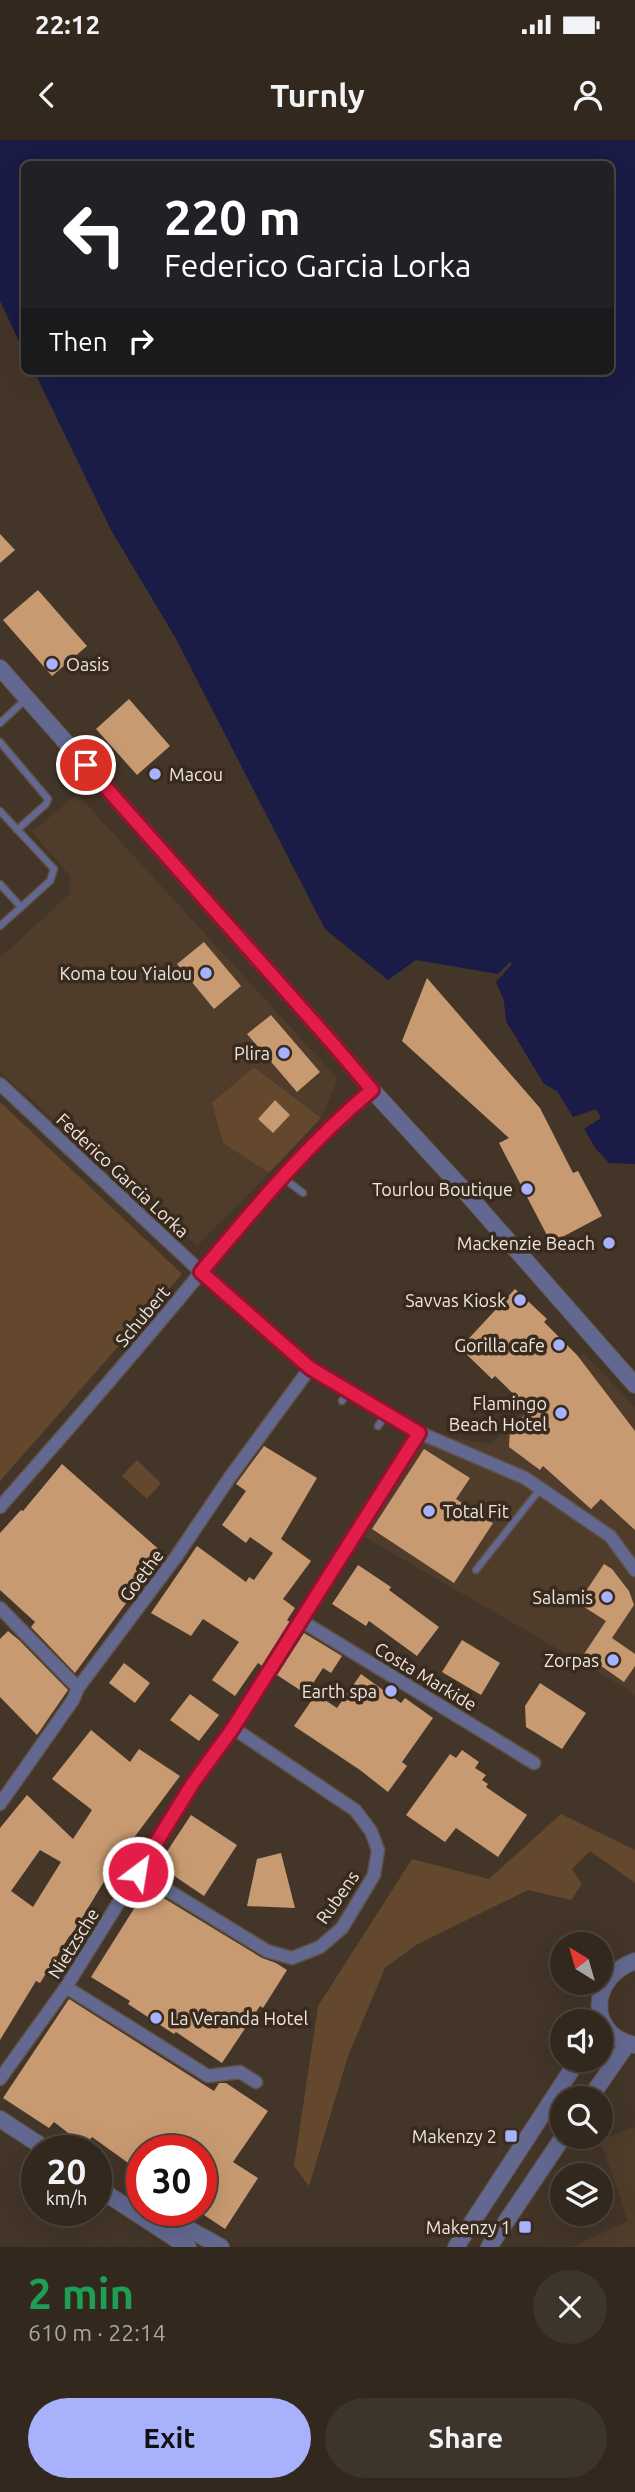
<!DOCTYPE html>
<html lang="en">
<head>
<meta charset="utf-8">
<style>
  :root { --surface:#32281e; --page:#3d342b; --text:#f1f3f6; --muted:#a8a6a4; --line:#4d443c; --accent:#a7b1fc }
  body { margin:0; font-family:Ubuntu,sans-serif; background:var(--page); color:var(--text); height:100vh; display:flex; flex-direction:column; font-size:26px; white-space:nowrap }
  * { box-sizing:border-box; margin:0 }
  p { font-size:23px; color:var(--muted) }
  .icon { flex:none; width:38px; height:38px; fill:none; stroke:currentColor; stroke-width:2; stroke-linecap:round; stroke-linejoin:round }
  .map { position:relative; height:2107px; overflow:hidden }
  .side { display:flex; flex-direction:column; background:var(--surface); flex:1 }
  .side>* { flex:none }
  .guide { position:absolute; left:21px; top:21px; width:593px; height:214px; border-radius:10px; box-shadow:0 7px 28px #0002,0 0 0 2px var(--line); background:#202124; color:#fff; overflow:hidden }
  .needle { width:46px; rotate:323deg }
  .fabs { position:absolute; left:550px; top:1792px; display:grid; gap:14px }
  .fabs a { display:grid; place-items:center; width:63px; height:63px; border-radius:50%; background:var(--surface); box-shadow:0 7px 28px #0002,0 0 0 2px var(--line); font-size:35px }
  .speed { position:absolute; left:21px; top:1995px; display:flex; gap:14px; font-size:35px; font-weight:700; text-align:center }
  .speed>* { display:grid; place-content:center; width:91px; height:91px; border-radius:50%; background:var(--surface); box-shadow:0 7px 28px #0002,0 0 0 2px var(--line); line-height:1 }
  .speed small { font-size:18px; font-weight:400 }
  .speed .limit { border:10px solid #d22; background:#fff; color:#111 }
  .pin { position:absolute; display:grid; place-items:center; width:60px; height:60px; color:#fff; margin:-30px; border:4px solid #fff; border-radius:50%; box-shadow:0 2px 7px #0007 }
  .me { position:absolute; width:77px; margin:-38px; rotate:31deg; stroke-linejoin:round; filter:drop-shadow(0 0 5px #0008) }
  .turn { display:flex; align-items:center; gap:24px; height:147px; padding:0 28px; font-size:32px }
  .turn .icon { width:91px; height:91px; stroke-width:2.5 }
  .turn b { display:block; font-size:49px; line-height:60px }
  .then { display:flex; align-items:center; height:66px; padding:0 28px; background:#0003; gap:14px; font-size:26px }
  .round { display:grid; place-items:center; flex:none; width:74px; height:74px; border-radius:37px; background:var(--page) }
  .head { display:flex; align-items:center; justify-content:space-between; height:119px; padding:0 28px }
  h1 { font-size:42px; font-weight:600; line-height:52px; color:#1e9e55 }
  .button { display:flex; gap:14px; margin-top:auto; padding:14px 28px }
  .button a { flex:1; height:80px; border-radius:42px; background:var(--accent); color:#111; font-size:28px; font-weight:600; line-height:80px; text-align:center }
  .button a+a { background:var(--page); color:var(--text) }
  .status { display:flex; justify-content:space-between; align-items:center; height:49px; padding:0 35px; background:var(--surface); direction:ltr }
  .status svg { height:19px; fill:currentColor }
  header { display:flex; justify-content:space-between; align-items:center; height:91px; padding:0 28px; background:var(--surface); font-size:32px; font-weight:600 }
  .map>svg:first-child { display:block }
</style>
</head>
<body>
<div class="status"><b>22:12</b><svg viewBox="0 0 49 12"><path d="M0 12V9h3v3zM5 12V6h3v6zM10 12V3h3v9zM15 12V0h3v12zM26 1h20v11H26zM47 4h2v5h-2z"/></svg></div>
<header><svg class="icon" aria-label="back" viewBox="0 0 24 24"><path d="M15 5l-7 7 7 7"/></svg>Turnly<svg class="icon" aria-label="person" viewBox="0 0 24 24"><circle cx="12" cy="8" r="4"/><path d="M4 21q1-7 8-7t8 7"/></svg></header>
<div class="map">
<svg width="635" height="2107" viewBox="0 0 635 2107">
  <rect width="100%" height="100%" fill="#433528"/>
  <!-- built -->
  <g fill="#4f3c2b">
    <path d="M77 654 338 939 321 978 254 927 223 1003 269 1033 197 1106 0 932V818L69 754 70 736 32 692Z"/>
    <path d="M583 1212 635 1267V1556L627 1549 356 1392 420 1293 491 1304Z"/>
    <path d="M635 1987V2107H571L628 2081 600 2000Z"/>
  </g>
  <!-- green -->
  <g fill="#64482d" fill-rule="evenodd">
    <path d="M254 927 321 978 269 1033 223 1003 212 963ZM275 960 290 975 273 992 258 979Z"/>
    <path d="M0 962 182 1134 0 1341Z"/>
    <path d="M137 1320 161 1343 147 1359 122 1336Z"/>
    <path d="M561 1674 635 1710V1743L590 1711 572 1729 582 1744 571 1760 528 1750 416 1805 385 1828 348 1916 309 2046 294 2026 318 1866 412 1719 489 1739Z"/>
  </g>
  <!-- water -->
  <path fill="#1a1b46" d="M0 0H635V1024L609 1023 596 1009 584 989 601 978 596 969 573 977 557 951 544 944 506 881 504 861 496 842 512 824 510 822 498 834 416 820 388 840 325 789 175 497 111 390 34 231H611V24H24V212L0 161Z"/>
  <!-- building -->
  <g fill="#c89a71" fill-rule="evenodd">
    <path d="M0 394 15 410 0 423Z"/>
    <path d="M38 450 87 506 52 536 3 480Z"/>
    <path d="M129 559 170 606 137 635 96 589Z"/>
    <path d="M204 802 241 846 214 869 177 824Z"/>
    <path d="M427 838 540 968 573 1033 578 1031 602 1076 551 1103 499 1003 509 998 402 901Z"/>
    <path d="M271 875 320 932 297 952 247 894Z"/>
    <path d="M275 960 290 975 273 993 258 979Z"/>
    <path d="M515 1149 547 1179 544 1182 577 1215 635 1291V1390L601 1359 591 1369 543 1326 540 1330 509 1307 510 1289 530 1270 495 1236 492 1239 460 1208Z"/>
    <path d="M264 1306 317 1338 281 1399 311 1421 283 1459 295 1468 287 1480 290 1482 262 1526 258 1523 235 1556 212 1540 239 1502 203 1479 191 1496 151 1473 197 1406 246 1442 249 1437 254 1440 273 1413 250 1397 246 1403 222 1385 246 1351 236 1344Z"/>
    <path d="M424 1309 470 1338 456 1359 493 1383 454 1443 372 1389Z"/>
    <path d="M62 1324 163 1413 75 1533 31 1487 35 1482 0 1450V1393L21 1370 23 1371Z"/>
    <path d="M604 1424 612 1429 629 1451 634 1465 612 1498 635 1514V1526L624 1542 584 1514 606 1481 578 1463Z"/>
    <path d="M358 1425 391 1447 389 1450 439 1487 417 1516 369 1481 366 1486 332 1464Z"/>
    <path d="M8 1491 19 1500 68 1550 37 1595 0 1557V1499Z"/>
    <path d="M304 1493 342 1516 331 1533 323 1528 306 1554 277 1535Z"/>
    <path d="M462 1500 500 1523 481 1555 442 1532Z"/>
    <path d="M124 1523 150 1543 135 1563 109 1543Z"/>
    <path d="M361 1534 401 1563 405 1558 433 1578 402 1622 407 1626 388 1652 360 1630 294 1586 316 1554 337 1568Z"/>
    <path d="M540 1543 586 1573 562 1609 526 1587 525 1566Z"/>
    <path d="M190 1554 219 1575 199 1601 170 1580Z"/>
    <path d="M91 1590 130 1622 139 1609 180 1636 133 1699 131 1697 71 1796 70 1795 40 1843 36 1841 0 1900V1688L27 1655 73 1699 92 1670 52 1639ZM40 1710 61 1722 33 1767 11 1751Z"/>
    <path d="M462 1610 479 1622 475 1628 486 1635 482 1640 488 1644 486 1647 527 1675 498 1717 456 1688 445 1702 406 1675 450 1614 456 1618Z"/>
    <path d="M191 1675 237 1705 204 1756 158 1725Z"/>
    <path d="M281 1713 295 1768 247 1766 257 1719Z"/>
    <path d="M147 1748 262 1818 276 1823 287 1830 263 1868 260 1866 222 1923 176 1892 174 1894 128 1864 130 1861 91 1837Z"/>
    <path d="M69 1859 214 1951 219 1943H226L268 1971 233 2022 258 2038 225 2089 201 2073V2011H141L131 2025 92 1997 85 2006 54 1982 49 1988 3 1958Z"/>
  </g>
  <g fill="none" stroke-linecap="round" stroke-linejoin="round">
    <defs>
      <g id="service">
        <path d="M0 583 26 559"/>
        <path d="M0 602 48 659 46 664 17 690"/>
        <path d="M0 671 54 729 50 741 0 786"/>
        <path d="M0 744 21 767"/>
        <path d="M282 1037 303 1053"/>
        <path d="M342 1261 348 1252"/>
        <path d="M378 1286 386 1274"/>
        <path d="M476 1430 540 1349"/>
      </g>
      <g id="minor">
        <path d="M0 944 201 1132 310 1228 420 1293 525 1338 610 1396 635 1430"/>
        <path d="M0 1367C59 1300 117 1233 174 1165 236 1090 297 1013 372 950"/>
        <path d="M0 1468 78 1548"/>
        <path d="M300 1480 534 1623"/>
        <path d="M0 1664 73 1560 78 1548 176 1417 230 1337 310 1228"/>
        <path d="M138 1732 267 1811 292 1818 320 1807 342 1788 374 1735 378 1710 371 1691 355 1670 233 1588"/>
        <path d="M66 1847 208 1936 240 1932 256 1942"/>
        <path d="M0 1939 66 1847 193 1643 233 1588 420 1293"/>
      </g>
      <g id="tertiary">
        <path d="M0 528 334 905 372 950 461 1047 635 1245"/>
        <path d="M635 1821C588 1838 587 1895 635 1905"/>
        <path d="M590 1958 628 1903"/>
        <path d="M0 1979 49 2011"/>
        <path d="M96 2042 110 2056 188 2107"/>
        <path d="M154 2070 221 2107"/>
        <path d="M456 2107 578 1920"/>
        <path d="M489 2107 563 1997"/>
      </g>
    </defs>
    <!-- service casing -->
    <use href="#service" stroke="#5f5145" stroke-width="9"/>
    <!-- minor casing -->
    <use href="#minor" stroke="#5f5145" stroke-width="15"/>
    <!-- tertiary casing -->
    <use href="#tertiary" stroke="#5f5145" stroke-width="18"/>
    <!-- service -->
    <use href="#service" stroke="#636890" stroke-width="6"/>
    <!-- minor -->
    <use href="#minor" stroke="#636890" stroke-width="12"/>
    <!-- tertiary -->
    <use href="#tertiary" stroke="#636890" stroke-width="16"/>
  </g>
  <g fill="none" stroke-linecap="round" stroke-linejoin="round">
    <defs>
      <path id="route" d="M86 625 334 905 372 950C307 1004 255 1068 201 1132L310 1228 419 1293 233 1588 193 1643 138 1732"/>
    </defs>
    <!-- route casing -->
    <use href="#route" stroke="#92132f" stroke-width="18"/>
    <!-- route -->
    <use href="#route" stroke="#e11d48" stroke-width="12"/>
  </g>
  <!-- markers -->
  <g fill="#a7b1fc" stroke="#382b1e" stroke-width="2.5">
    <circle cx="52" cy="524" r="7"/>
    <circle cx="155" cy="634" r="7"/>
    <circle cx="206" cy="833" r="7"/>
    <circle cx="284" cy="913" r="7"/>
    <circle cx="527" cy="1049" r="7"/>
    <circle cx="609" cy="1103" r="7"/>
    <circle cx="520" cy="1160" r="7"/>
    <circle cx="559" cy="1205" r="7"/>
    <circle cx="561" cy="1273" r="7"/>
    <circle cx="429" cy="1371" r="7"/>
    <circle cx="607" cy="1457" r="7"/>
    <circle cx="613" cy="1520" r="7"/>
    <circle cx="391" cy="1551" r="7"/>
    <circle cx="156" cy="1878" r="7"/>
    <rect x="504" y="1989" width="14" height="14" rx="3.5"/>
    <rect x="518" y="2080" width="14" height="14" rx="3.5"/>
  </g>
  <g text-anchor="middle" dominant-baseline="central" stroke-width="7" stroke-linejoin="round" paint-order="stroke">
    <!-- poi labels -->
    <g font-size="18" fill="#efe5dd" stroke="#382b1e" text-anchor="end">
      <text x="66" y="524" text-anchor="start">Oasis</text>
      <text x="169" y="634" text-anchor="start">Macou</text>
      <text x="192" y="833">Koma tou Yialou</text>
      <text x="270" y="913">Plira</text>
      <text x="513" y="1049">Tourlou Boutique</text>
      <text x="595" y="1103">Mackenzie Beach</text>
      <text x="506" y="1160">Savvas Kiosk</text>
      <text x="545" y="1205">Gorilla cafe</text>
      <text x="547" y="1263">Flamingo<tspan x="547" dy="21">Beach Hotel</tspan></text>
      <text x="443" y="1371" text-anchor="start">Total Fit</text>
      <text x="593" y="1457">Salamis</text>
      <text x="599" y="1520">Zorpas</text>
      <text x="377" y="1551">Earth spa</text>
      <text x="170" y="1878" text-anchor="start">La Veranda Hotel</text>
      <text x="497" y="1996">Makenzy 2</text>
      <text x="511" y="2087">Makenzy 1</text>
    </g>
    <!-- street labels -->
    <g font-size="18" fill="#efe5dd" stroke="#382b1e">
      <text transform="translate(123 1035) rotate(43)">Federico Garcia Lorka</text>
      <text transform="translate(142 1176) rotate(-50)">Schubert</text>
      <text transform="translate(141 1435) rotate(-53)">Goethe</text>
      <text transform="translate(426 1536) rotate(31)">Costa Markide</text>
      <text transform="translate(337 1757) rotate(-55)">Rubens</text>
      <text transform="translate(73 1803) rotate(-58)">Nietzsche</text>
    </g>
  </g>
</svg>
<div class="fabs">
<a><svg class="needle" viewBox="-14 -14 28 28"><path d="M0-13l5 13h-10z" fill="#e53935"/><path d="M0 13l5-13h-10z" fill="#a8a6a4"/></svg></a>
<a><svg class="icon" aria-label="sound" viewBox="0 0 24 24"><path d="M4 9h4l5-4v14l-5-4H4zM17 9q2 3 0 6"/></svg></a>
<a><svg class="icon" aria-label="search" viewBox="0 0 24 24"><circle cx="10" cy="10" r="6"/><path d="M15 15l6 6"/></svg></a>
<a><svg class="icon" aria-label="layers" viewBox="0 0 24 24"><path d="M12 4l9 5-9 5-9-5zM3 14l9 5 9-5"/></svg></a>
</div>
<div class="speed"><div>20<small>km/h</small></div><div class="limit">30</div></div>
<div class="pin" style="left:86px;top:625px;background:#d93025"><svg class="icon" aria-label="arrive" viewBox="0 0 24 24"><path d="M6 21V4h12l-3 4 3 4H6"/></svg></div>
<svg class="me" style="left:138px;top:1732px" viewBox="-20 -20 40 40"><circle r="17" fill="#e11d48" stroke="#fff" stroke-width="3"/><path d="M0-11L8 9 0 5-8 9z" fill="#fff"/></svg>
<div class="guide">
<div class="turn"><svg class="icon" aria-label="left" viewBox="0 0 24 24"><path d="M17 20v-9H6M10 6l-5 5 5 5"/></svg><div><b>220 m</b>Federico Garcia Lorka</div></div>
<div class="then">Then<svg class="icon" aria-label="right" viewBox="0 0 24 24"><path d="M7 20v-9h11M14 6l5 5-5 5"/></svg></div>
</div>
</div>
<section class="side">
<div class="head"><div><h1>2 min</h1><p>610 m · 22:14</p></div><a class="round"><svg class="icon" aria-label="close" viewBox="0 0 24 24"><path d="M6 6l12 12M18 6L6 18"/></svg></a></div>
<div class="button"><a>Exit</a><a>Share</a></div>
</section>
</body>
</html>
